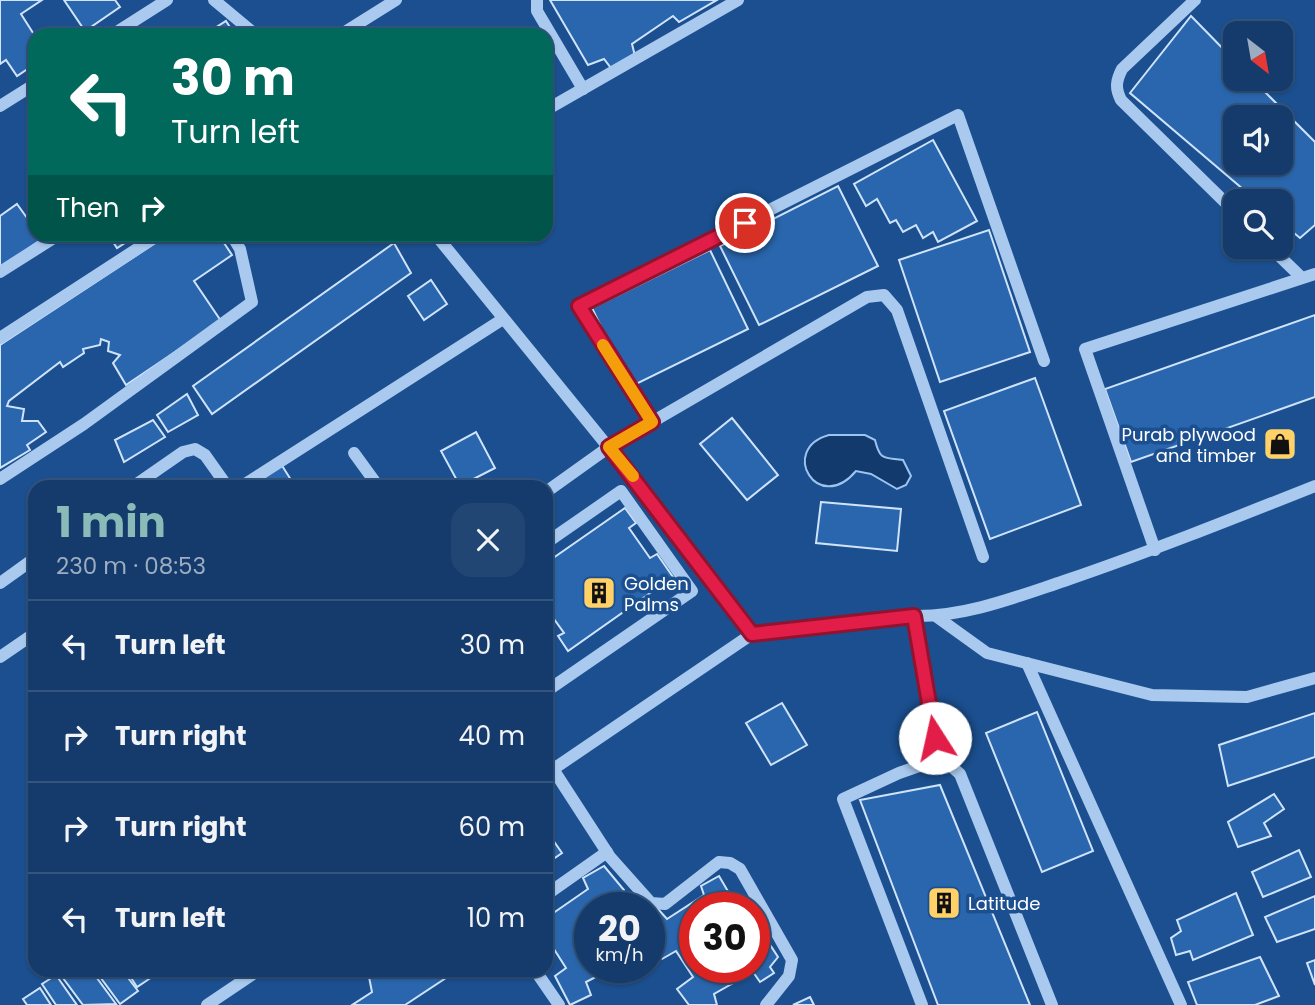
<!DOCTYPE html>
<html lang="en">
<head>
<meta charset="utf-8">
<style>
  :root { --surface:#143b6b; --page:#214673; --text:#f1f3f6; --muted:#9dadc1; --line:#33557e; --accent:#8bbbb9 }
  body { margin:0; font-family:Poppins,sans-serif; background:var(--page); color:var(--text); height:100vh; display:flex; flex-direction:column; font-size:26px; white-space:nowrap }
  * { box-sizing:border-box; margin:0 }
  p { font-size:23px; color:var(--muted) }
  .icon { flex:none; width:38px; height:38px; fill:none; stroke:currentColor; stroke-width:2; stroke-linecap:round; stroke-linejoin:round }
  .map { position:relative; flex:1; overflow:hidden }
  .side { position:absolute; left:28px; top:480px; width:525px; height:497px; display:flex; flex-direction:column; background:var(--surface); border-radius:21px; box-shadow:0 2px 5px #0004,0 0 0 2px var(--line) }
  .side>* { flex:none }
  .hud { position:absolute; left:28px; top:28px; width:525px; height:214px; border-radius:21px; box-shadow:0 2px 5px #0004,0 0 0 2px var(--line); background:#00695c; color:#fff; overflow:hidden }
  .needle { width:46px; rotate:149deg }
  .tools { position:absolute; left:1223px; top:21px; display:grid; gap:14px }
  .tools a { display:grid; place-items:center; width:70px; height:70px; border-radius:14px; background:var(--surface); box-shadow:0 2px 5px #0004,0 0 0 2px var(--line); font-size:35px }
  .speed { position:absolute; left:574px; top:892px; display:flex; gap:14px; font-size:35px; font-weight:700; text-align:center }
  .speed>* { display:grid; place-content:center; width:91px; height:91px; border-radius:50%; background:var(--surface); box-shadow:0 2px 5px #0004,0 0 0 2px var(--line); line-height:1 }
  .speed small { font-size:18px; font-weight:400 }
  .speed .limit { border:10px solid #d22; background:#fff; color:#111 }
  .pin { position:absolute; display:grid; place-items:center; width:60px; height:60px; color:#fff; margin:-30px; border:4px solid #fff; border-radius:50%; box-shadow:0 2px 7px #0007 }
  .me { position:absolute; width:77px; margin:-38px; rotate:350deg; stroke-linejoin:round; filter:drop-shadow(0 0 5px #0008) }
  .turn { display:flex; align-items:center; gap:24px; height:147px; padding:0 28px; font-size:32px }
  .turn .icon { width:91px; height:91px; stroke-width:2.5 }
  .turn b { display:block; font-size:49px; line-height:60px }
  .then { display:flex; align-items:center; height:66px; padding:0 28px; background:#0003; gap:14px; font-size:26px }
  .round { display:grid; place-items:center; flex:none; width:74px; height:74px; border-radius:21px; background:var(--page) }
  .headline { display:flex; align-items:center; justify-content:space-between; height:119px; padding:0 28px }
  h1 { font-size:42px; font-weight:700; line-height:52px; color:var(--accent) }
  ul { padding:0; list-style:none }
  li { display:flex; align-items:center; gap:21px; height:91px; padding:0 28px; border-top:2px solid var(--line) }
  li div { flex:1 }
  li b { display:block; font-size:26px }
  li em { font-style:normal }
  .map>svg:first-child { display:block }
</style>
</head>
<body>
<div class="map">
<svg width="1315" height="1005" viewBox="0 0 1315 1005">
  <rect width="100%" height="100%" fill="#1b4f8f"/>
  <!-- water -->
  <path fill="#123a6d" stroke="#9cc4f0" stroke-width="2" d="M829 435H865L875 440C880 461 884 457 903 460L911 476 906 485 897 489 871 474 856 471C818 516 778 449 829 435Z"/>
  <!-- building -->
  <g fill="#2a66ad" stroke="#cfe3fa" stroke-width="2" fill-rule="evenodd">
    <path d="M0 0H42L21 14 35 36V64L17 76 6 60 0 64Z"/>
    <path d="M64 0H115L120 7 85 31Z"/>
    <path d="M550 0H717L679 22 673 16 632 44 635 56 611 68 604 59 588 65Z"/>
    <path d="M1191 16 1236 62V79H1252L1315 142V225L1300 238 1281 222V201H1257L1130 93ZM1236 117H1281V163H1236Z"/>
    <path d="M226 21 235 35H204Z"/>
    <path d="M933 140 977 221 938 242 933 232 923 238 916 225 903 232 896 220 890 223 877 199 866 206 854 184Z"/>
    <path d="M838 186 878 266 759 325 720 246Z"/>
    <path d="M17 204 35 229V234L42 239 0 268V216Z"/>
    <path d="M989 230 1030 352 940 382 899 260Z"/>
    <path d="M108 234H139L117 248Z"/>
    <path d="M169 234H218L232 255 194 281 221 321 126 385 113 363 120 355 108 351 109 342 101 339 100 345 83 349 84 353 63 367 60 362 9 401 7 406 24 409 22 421H38L46 432 27 445 30 450 0 468V345Z"/>
    <path d="M394 243 411 273 212 414 193 386Z"/>
    <path d="M710 250 748 329 630 387 592 308Z"/>
    <path d="M431 280 447 304 424 320 408 296Z"/>
    <path d="M1315 315V397L1131 462 1105 389Z"/>
    <path d="M1035 378 1081 505 990 539 944 411Z"/>
    <path d="M187 394 198 415 168 432 157 415Z"/>
    <path d="M732 418 778 475 747 500 700 444Z"/>
    <path d="M153 420 165 437 124 462 115 440Z"/>
    <path d="M476 432 495 468 460 486 441 451Z"/>
    <path d="M281 464 293 483 287 486H256L252 481Z"/>
    <path d="M821 502 901 509 897 551 816 543Z"/>
    <path d="M625 508 636 523 629 528 650 558 657 554 673 577 568 651 558 636 564 633 546 608V563Z"/>
    <path d="M782 703 807 745 771 765 746 723Z"/>
    <path d="M1037 712 1093 851 1042 872 986 733Z"/>
    <path d="M1315 713V757L1228 786 1219 745Z"/>
    <path d="M940 785 1030 1005H938L860 800Z"/>
    <path d="M1274 794 1284 809 1264 823 1271 836 1238 847 1228 822Z"/>
    <path d="M546 830 562 853 546 864Z"/>
    <path d="M1299 850 1311 877 1263 897 1252 872Z"/>
    <path d="M604 866 624 890 609 908H590V968H613L586 982 591 995 570 1005 555 976 566 968 552 946 546 949V913L549 916 588 889 583 878Z"/>
    <path d="M719 876 736 905 733 908H695V968H754V938L763 934 778 957 770 967 774 973 760 982 753 972 714 994 717 1005H689L677 989 693 977 676 951 662 959 656 949 649 951V914L658 909 667 919 704 895 701 886Z"/>
    <path d="M1236 893 1253 935 1193 960 1190 951 1176 955 1171 938 1181 931 1177 920Z"/>
    <path d="M1315 896V929L1277 942 1265 917Z"/>
    <path d="M1260 957 1279 996 1255 1005H1197L1188 982Z"/>
    <path d="M1315 960V985L1307 963Z"/>
    <path d="M57 970H91L116 1004 83 1005Z"/>
    <path d="M95 970H122L138 991 120 1004Z"/>
    <path d="M126 970H147L152 977 137 987Z"/>
    <path d="M382 970H458L405 1005H352L372 992 369 977Z"/>
    <path d="M56 975 77 1005H56L42 984Z"/>
    <path d="M40 988 51 1005H27L23 999Z"/>
    <path d="M810 997 814 1005H793Z"/>
  </g>
  <g fill="none" stroke-linecap="round" stroke-linejoin="round">
    <!-- minor -->
    <g stroke="#a9c9ee" stroke-width="12">
      <path d="M214 0 256 35"/>
      <path d="M537 0V11L583 89"/>
      <path d="M1195 0 1122 69C1116 81 1115 88 1121 100L1236 213"/>
      <path d="M112 35 167 0"/>
      <path d="M340 35 396 0"/>
      <path d="M0 106 35 84"/>
      <path d="M546 110 738 0"/>
      <path d="M435 234 631 475 752 634"/>
      <path d="M1270 247 1301 277"/>
      <path d="M0 272 60 234"/>
      <path d="M0 338 160 234"/>
      <path d="M652 422 579 306 958 115 1044 361"/>
      <path d="M354 453 378 486"/>
      <path d="M0 479 84 424 252 302 240 249 231 234"/>
      <path d="M134 486 183 452 195 449 205 455 227 486"/>
      <path d="M242 486 503 319"/>
      <path d="M546 492 609 447 867 297 884 295 897 310 983 557"/>
      <path d="M546 543 621 491 692 591 551 688 546 681"/>
      <path d="M1155 550 1085 349 1315 274"/>
      <path d="M0 583 35 558"/>
      <path d="M914 616 935 739 942 758 899 773 843 799 922 1005"/>
      <path d="M937 617 987 653 1152 695 1247 697 1315 678"/>
      <path d="M0 657 35 633"/>
      <path d="M1027 663 1181 1005"/>
      <path d="M942 758 960 774 1052 1005"/>
      <path d="M553 769 610 857 651 903 665 904 719 862 730 863 740 869 792 960 789 976 766 1005"/>
      <path d="M546 774 752 634 914 616C965 617 1016 597 1064 581 1149 552 1232 519 1315 486"/>
      <path d="M546 895 607 852"/>
      <path d="M535 970 559 1005"/>
      <path d="M207 1005 259 970"/>
    </g>
  </g>
  <g fill="none" stroke-linecap="round" stroke-linejoin="round">
    <defs>
      <path id="route" d="M745 223 579 306 652 422 609 447 752 634 914 616 935 738"/>
    </defs>
    <!-- route casing -->
    <use href="#route" stroke="#92132f" stroke-width="18"/>
    <!-- route -->
    <use href="#route" stroke="#e11d48" stroke-width="12"/>
    <!-- slow -->
    <path stroke="#f59e0b" stroke-width="12" d="M603 345 652 422 609 447 633 476"/>
  </g>
  <!-- icons -->
  <defs>
    <symbol id="shop-square" viewBox="-11 -11 22 22"><rect x="-9" y="-9" width="18" height="18" rx="4" fill="#ffd166" stroke="#1b4f8f"/><path d="M-5-2.5h2.3a2.7 3.5 0 0 1 5.4 0H5L5.5 6h-11ZM-1.5-2.5h3a1.5 2.3 0 0 0-3 0Z" fill="#111"/></symbol>
    <symbol id="building-square" viewBox="-11 -11 22 22"><rect x="-9" y="-9" width="18" height="18" rx="4" fill="#ffd166" stroke="#1b4f8f"/><path d="M-4-6H4V6H1V3H-1V6H-4ZM-2.5-4.3h1.7v1.8h-1.7ZM.8-4.3h1.7v1.8H.8ZM-2.5-1h1.7V.8h-1.7ZM.8-1h1.7V.8H.8Z" fill="#111"/></symbol>
  </defs>
  <g fill-rule="evenodd">
    <use href="#shop-square" x="1261" y="425" width="38" height="38"/>
    <use href="#building-square" x="580" y="574" width="38" height="38"/>
    <use href="#building-square" x="925" y="884" width="38" height="38"/>
  </g>
  <g text-anchor="middle" dominant-baseline="central" stroke-width="7" stroke-linejoin="round" paint-order="stroke">
    <!-- poi labels -->
    <g font-size="18" fill="#fff" stroke="#1b4f8f" text-anchor="start">
      <text x="1256" y="434" text-anchor="end">Purab plywood<tspan x="1256" dy="21">and timber</tspan></text>
      <text x="624" y="583">Golden<tspan x="624" dy="21">Palms</tspan></text>
      <text x="968" y="903">Latitude</text>
    </g>
  </g>
</svg>
<div class="tools">
<a><svg class="needle" viewBox="-14 -14 28 28"><path d="M0-13l5 13h-10z" fill="#e53935"/><path d="M0 13l5-13h-10z" fill="#9dadc1"/></svg></a>
<a><svg class="icon" aria-label="sound" viewBox="0 0 24 24"><path d="M4 9h4l5-4v14l-5-4H4zM17 9q2 3 0 6"/></svg></a>
<a><svg class="icon" aria-label="search" viewBox="0 0 24 24"><circle cx="10" cy="10" r="6"/><path d="M15 15l6 6"/></svg></a>
</div>
<div class="speed"><div>20<small>km/h</small></div><div class="limit">30</div></div>
<div class="pin" style="left:745px;top:223px;background:#d93025"><svg class="icon" aria-label="arrive" viewBox="0 0 24 24"><path d="M6 21V4h12l-3 4 3 4H6"/></svg></div>
<svg class="me" style="left:935px;top:738px" viewBox="-20 -20 40 40"><circle r="19" fill="#fff"/><path d="M0-13L10 11 0 6-10 11z" fill="#e11d48"/></svg>
<div class="hud">
<div class="turn"><svg class="icon" aria-label="left" viewBox="0 0 24 24"><path d="M17 20v-9H6M10 6l-5 5 5 5"/></svg><div><b>30 m</b>Turn left</div></div>
<div class="then">Then<svg class="icon" aria-label="right" viewBox="0 0 24 24"><path d="M7 20v-9h11M14 6l5 5-5 5"/></svg></div>
</div>
<section class="side">
<div class="headline"><div><h1>1 min</h1><p>230 m · 08:53</p></div><a class="round"><svg class="icon" aria-label="close" viewBox="0 0 24 24"><path d="M6 6l12 12M18 6L6 18"/></svg></a></div>
<ul>
<li><svg class="icon" aria-label="left" viewBox="0 0 24 24"><path d="M17 20v-9H6M10 6l-5 5 5 5"/></svg><div><b>Turn left</b></div><em>30 m</em></li>
<li><svg class="icon" aria-label="right" viewBox="0 0 24 24"><path d="M7 20v-9h11M14 6l5 5-5 5"/></svg><div><b>Turn right</b></div><em>40 m</em></li>
<li><svg class="icon" aria-label="right" viewBox="0 0 24 24"><path d="M7 20v-9h11M14 6l5 5-5 5"/></svg><div><b>Turn right</b></div><em>60 m</em></li>
<li><svg class="icon" aria-label="left" viewBox="0 0 24 24"><path d="M17 20v-9H6M10 6l-5 5 5 5"/></svg><div><b>Turn left</b></div><em>10 m</em></li>
</ul>
</section>
</div>
</body>
</html>
